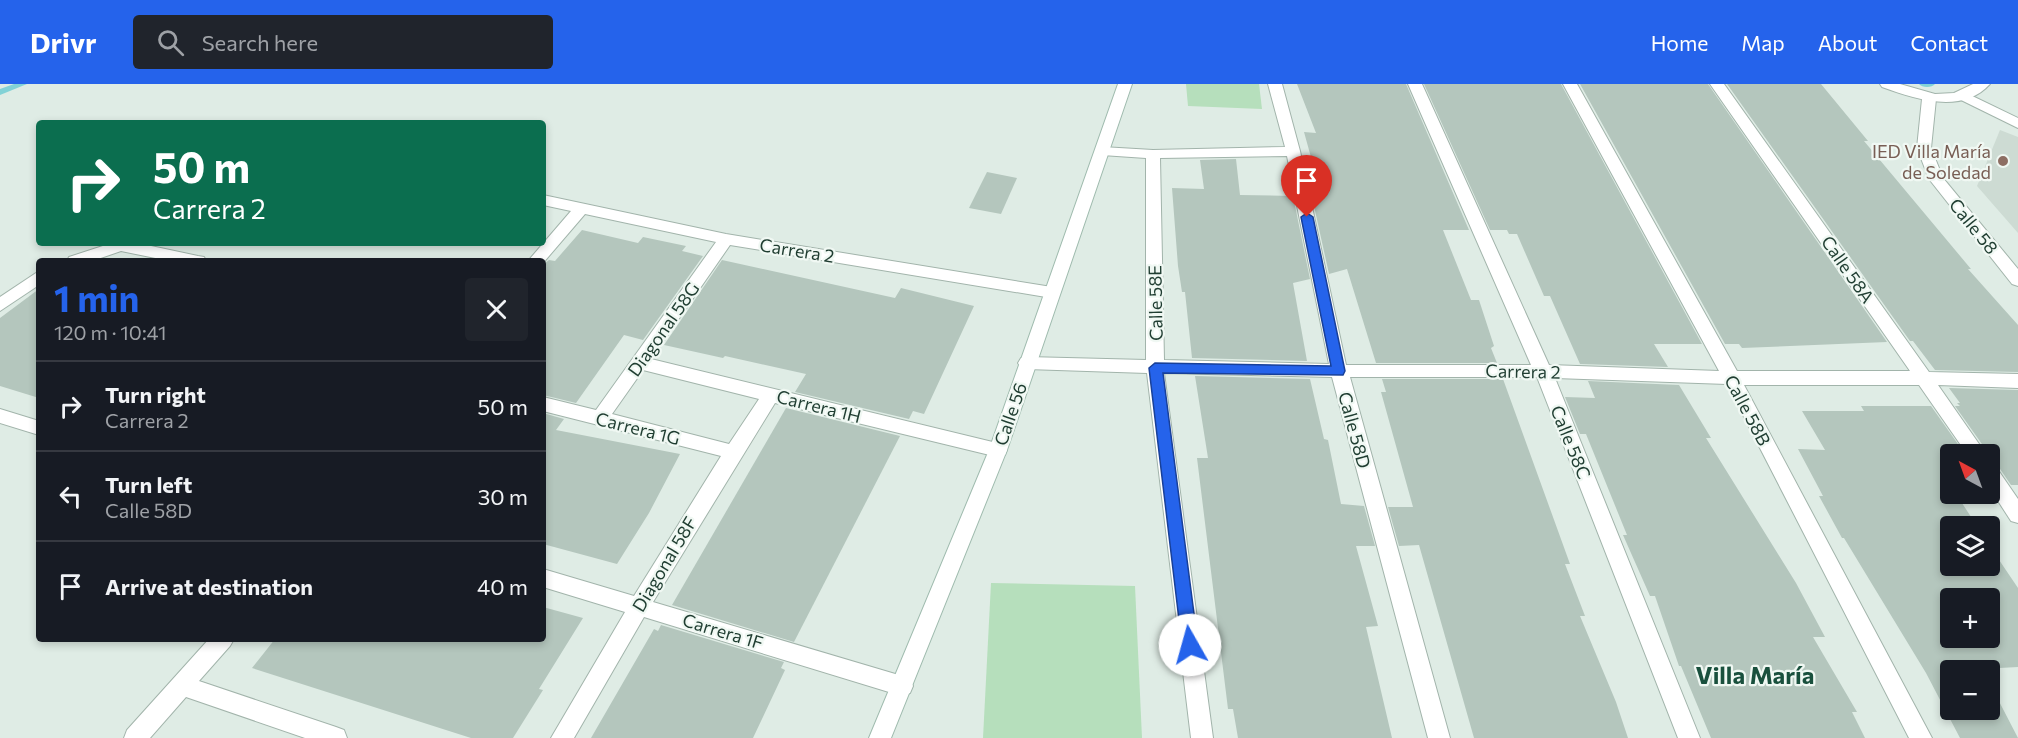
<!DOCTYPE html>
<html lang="en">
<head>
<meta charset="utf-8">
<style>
  :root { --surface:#171b24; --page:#20242c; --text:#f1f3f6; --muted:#9ea1a6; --line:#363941; --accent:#2563eb }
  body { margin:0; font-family:Commissioner,sans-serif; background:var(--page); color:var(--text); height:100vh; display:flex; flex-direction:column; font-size:22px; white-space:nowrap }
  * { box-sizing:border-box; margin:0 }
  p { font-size:20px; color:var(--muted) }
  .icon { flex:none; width:33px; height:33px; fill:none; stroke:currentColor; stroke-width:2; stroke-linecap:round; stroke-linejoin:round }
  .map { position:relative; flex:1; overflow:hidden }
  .side { position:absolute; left:36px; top:174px; width:510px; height:384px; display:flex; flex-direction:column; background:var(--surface); border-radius:6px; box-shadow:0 3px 9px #0003 }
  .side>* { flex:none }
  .banner { position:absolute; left:36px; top:36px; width:510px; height:126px; border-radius:6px; box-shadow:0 3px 9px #0003; background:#0b6e4f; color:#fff; overflow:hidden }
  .needle { width:39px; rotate:319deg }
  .buttons { position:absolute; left:1940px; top:360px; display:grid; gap:12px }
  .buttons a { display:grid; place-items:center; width:60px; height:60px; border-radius:6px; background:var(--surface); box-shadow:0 3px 9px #0003; font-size:30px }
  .pin { position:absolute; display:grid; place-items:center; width:51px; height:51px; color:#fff; margin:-62px -26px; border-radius:50% 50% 50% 0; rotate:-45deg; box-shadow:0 0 6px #0007 }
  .pin .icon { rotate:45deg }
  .me { position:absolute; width:66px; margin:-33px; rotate:353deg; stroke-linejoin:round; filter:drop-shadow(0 0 4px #0008) }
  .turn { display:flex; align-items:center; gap:21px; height:126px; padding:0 18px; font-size:27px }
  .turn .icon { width:78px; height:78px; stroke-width:2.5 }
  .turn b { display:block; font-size:42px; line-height:51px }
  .round { display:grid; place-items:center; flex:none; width:63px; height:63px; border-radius:6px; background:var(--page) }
  .headline { display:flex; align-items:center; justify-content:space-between; height:102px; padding:0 18px }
  h1 { font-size:36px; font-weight:700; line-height:45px; color:var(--accent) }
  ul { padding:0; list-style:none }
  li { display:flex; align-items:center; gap:18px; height:90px; padding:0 18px; border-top:2px solid var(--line) }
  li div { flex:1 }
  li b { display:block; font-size:22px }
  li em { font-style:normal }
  header { display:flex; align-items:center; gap:36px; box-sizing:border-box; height:84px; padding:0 30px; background:var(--accent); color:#fff }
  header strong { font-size:28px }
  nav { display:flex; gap:33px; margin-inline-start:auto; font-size:21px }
  .search { width:420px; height:54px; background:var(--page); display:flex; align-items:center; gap:15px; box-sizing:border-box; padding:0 21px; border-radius:6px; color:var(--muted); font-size:22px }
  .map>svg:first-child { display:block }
</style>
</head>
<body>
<header>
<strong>Drivr</strong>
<div class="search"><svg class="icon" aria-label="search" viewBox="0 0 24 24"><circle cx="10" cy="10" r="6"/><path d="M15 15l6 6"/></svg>Search here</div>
<nav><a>Home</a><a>Map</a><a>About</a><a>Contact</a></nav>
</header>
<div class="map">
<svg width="2018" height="654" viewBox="0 0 2018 654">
  <rect width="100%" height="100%" fill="#dfece5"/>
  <!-- built -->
  <path fill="#cddbd3" d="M2000 46 2018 53V149L1977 102Z"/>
  <!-- green -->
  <g fill="#b6dfbc">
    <path d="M1186 0H1259L1262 25 1188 22Z"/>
    <path d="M991 499 1135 502 1142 654H983Z"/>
  </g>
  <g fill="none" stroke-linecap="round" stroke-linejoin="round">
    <!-- stream -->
    <g fill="#82d2d6" fill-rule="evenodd">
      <path d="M14 0H27L0 11V5Z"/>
      <path d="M1919 0H1935C1932 4 1922 4 1919 0Z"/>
    </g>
  </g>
  <!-- building -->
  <g fill="#b4c6bd" fill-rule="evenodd">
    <path d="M1297 0H1406L1469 146H1443L1471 216H1479L1494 262 1491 264 1497 279H1376L1347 185 1329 190 1312 113H1322L1304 48 1316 49Z"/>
    <path d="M1424 0H1561L1702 260H1654L1668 283 1580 280 1550 212H1544L1517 150H1509L1507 146H1490Z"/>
    <path d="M1580 0H1708L1887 258 1742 264 1739 260H1725Z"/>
    <path d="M1727 0H1821L1868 57H1864L1971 185H1968L2018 241V288L1935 286 1913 257H1910Z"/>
    <path d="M1236 75 1240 111 1293 112 1310 195 1293 199 1307 277 1192 274 1185 208H1182L1178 182 1172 104 1204 105 1200 76Z"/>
    <path d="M987 88 1017 94 1001 130 969 124Z"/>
    <path d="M582 146 638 159 643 153 686 162 682 167 703 172 643 256 624 251 576 319 543 311V181L549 176 555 177Z"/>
    <path d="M722 176 895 214 901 204 974 222 924 330 913 327 909 335 795 308 806 290 725 272 723 274 664 261Z"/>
    <path d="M39 205V314L0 302V234Z"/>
    <path d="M1195 292 1310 295 1324 355 1328 356 1341 420 1364 422 1375 462H1356L1378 542 1366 543 1392 654H1238L1233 625H1228L1197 374H1208Z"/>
    <path d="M1382 295H1503L1570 480H1565L1585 532H1580L1616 618 1628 654H1474L1419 461 1399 462 1388 423H1413L1381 308H1386Z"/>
    <path d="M1588 297 1679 301 1711 354H1706L1796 499 1825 553H1813L1857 628H1852L1865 654H1711L1681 582H1679L1655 512H1650L1623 451H1627L1586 350H1580L1565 313 1595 314Z"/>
    <path d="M1949 304 2018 306V401H2011L1998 382 1989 378V370L1955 322H1960L1957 319H1960Z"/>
    <path d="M1861 322H1931L1965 370H1950V410H1977L1979 413H1958L1977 442H1950V482H1989V461L2018 504V583L1981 585 1983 586H1950V626H1989V598L2018 654H1960L1926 589 1844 454H1842L1819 412H1823L1798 365 1825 366 1802 327H1864ZM1950 514H1989V554H1950Z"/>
    <path d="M786 324 900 352 794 558 672 521Z"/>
    <path d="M543 329 564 335 556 346 680 370 649 429 617 480 543 460Z"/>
    <path d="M543 523 583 534 539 605 543 606 513 654H471L252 584 275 555H543Z"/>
    <path d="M661 541 784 578 781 584 785 586 753 654H591L654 545 658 547Z"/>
  </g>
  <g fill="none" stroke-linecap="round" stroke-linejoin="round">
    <defs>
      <g id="minor">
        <path d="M1268 0H1282L1300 67 1346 281H1531L1408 0H1422L1549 281 1719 287 1563 0H1577L1737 287H1910L1710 0H1724L1929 288 2018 290V304L1938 301 1986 370H1967L1919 301H1744L1932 654H1909L1727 300 1555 294 1700 654H1678L1537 293H1350L1450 654H1428L1332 293 1164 289 1213 654H1191L1147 289 1027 285 1021 284 1018 279 1021 274 1027 273 1146 276V74L1102 71 1095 67 1102 63 1153 66 1285 63ZM1287 72 1329 280 1164 276 1160 74Z"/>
        <path d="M1964 8 2018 34V44L1959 15 1957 12Z"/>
        <path d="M1929 11 1936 15 1931 64 1943 94 2018 185V202L2012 200 1929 95 1917 64 1922 15Z"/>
        <path d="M543 111 726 150 1058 204 1060 208 1058 212 1052 214 730 161 651 275 1005 361 1007 366 1005 371 998 373 775 319 653 518 902 592 910 595 913 602 910 609 902 612 644 533 574 654H551L625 528 543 503V485L634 512 721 372 543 327V313L596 326 716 158 585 130 543 179V177H528L571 127 543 121ZM643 286 759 315 729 360 612 330Z"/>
        <path d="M112 159H137L198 172 204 173 206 177H170L121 167 92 177H67L69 173Z"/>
        <path d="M39 187V201L0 227V213Z"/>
        <path d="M0 325 39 337V351L0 339Z"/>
        <path d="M1989 380 1996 383 2018 415V439L2011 437 1989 403Z"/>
        <path d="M209 555H234L230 562 199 597 336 643 344 646 347 654H305L186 613 150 654H124L127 646Z"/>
      </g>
      <path id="tertiary" d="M1880 0H1900L1935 10 1954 9 1973 0H1990C1962 31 1915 15 1882 3Z"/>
      <path id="secondary" d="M1118 0H1132L1007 366 891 654H869L989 366Z"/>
    </defs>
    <!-- minor casing -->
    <use href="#minor" stroke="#a2b4ab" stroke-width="2"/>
    <!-- tertiary casing -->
    <use href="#tertiary" stroke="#a2b4ab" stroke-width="2"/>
    <!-- secondary casing -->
    <use href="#secondary" stroke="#9fbbae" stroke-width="2"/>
    <!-- minor -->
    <use href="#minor" fill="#fff" fill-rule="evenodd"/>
    <!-- tertiary -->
    <use href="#tertiary" fill="#fff" fill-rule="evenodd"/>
    <!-- secondary -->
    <use href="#secondary" fill="#fff" fill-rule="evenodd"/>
  </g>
  <!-- route -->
  <path fill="#2563eb" stroke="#184099" stroke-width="1.5" d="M1307 129 1313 133 1345 287 1343 291 1163 289 1198 561 1196 567 1190 569 1185 567 1182 561 1149 284 1155 279 1331 282 1301 133Z"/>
  <!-- markers -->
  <circle fill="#8d6e63" stroke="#f0f8f3" stroke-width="2" cx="2003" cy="77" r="6"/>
  <g text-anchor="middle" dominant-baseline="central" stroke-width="4.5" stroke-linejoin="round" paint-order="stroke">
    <!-- education labels -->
    <g font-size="18" fill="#785e54" stroke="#f0f8f3" text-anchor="end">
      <text x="1991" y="67">IED Villa María<tspan x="1991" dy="21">de Soledad</tspan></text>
    </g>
    <!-- street labels -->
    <g font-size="18" fill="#1f3d31" stroke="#f0f8f3">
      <text transform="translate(1974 142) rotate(51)">Calle 58</text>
      <text transform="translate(797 166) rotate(9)">Carrera 2</text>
      <text transform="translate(1848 185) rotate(55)">Calle 58A</text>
      <text transform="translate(1155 219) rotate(-91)">Calle 58E</text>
      <text transform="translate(663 245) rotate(-55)">Diagonal 58G</text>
      <text transform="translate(1523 287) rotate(1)">Carrera 2</text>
      <text transform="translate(819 322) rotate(14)">Carrera 1H</text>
      <text transform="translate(1748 326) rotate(62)">Calle 58B</text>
      <text transform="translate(1010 330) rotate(-71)">Calle 56</text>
      <text transform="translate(638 344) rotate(14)">Carrera 1G</text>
      <text transform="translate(1355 346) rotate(75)">Calle 58D</text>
      <text transform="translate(1571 358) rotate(68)">Calle 58C</text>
      <text transform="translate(664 480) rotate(-59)">Diagonal 58F</text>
      <text transform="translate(723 547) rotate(17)">Carrera 1F</text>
    </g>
    <!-- near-neighbourhood labels -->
    <g font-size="24" font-weight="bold" fill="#19503d" stroke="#f0f8f3">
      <text x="1755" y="590">Villa María</text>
    </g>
  </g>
</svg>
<div class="buttons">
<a><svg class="needle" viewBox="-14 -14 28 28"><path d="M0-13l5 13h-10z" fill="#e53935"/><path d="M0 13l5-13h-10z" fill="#9ea1a6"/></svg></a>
<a><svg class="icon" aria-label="layers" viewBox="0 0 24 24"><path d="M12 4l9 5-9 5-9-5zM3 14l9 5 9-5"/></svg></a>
<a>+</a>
<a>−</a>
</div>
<div class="pin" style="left:1307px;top:133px;background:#d93025"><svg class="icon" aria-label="arrive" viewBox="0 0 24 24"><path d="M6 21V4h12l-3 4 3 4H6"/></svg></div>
<svg class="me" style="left:1190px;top:561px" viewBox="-20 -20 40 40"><circle r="19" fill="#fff"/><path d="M0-13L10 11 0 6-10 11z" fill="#2563eb"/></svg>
<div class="banner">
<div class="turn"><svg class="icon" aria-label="right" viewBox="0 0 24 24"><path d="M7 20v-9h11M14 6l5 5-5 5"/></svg><div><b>50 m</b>Carrera 2</div></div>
</div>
<section class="side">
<div class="headline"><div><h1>1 min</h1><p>120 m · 10:41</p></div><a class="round"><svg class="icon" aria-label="close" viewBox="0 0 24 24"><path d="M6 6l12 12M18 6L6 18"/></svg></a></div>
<ul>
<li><svg class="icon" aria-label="right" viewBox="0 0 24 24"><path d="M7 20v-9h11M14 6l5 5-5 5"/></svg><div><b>Turn right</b><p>Carrera 2</p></div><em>50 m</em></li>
<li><svg class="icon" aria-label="left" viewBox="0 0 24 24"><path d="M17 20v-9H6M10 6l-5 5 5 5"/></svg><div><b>Turn left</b><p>Calle 58D</p></div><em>30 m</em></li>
<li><svg class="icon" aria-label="arrive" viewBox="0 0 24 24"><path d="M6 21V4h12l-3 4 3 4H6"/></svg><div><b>Arrive at destination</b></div><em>40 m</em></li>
</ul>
</section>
</div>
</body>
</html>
